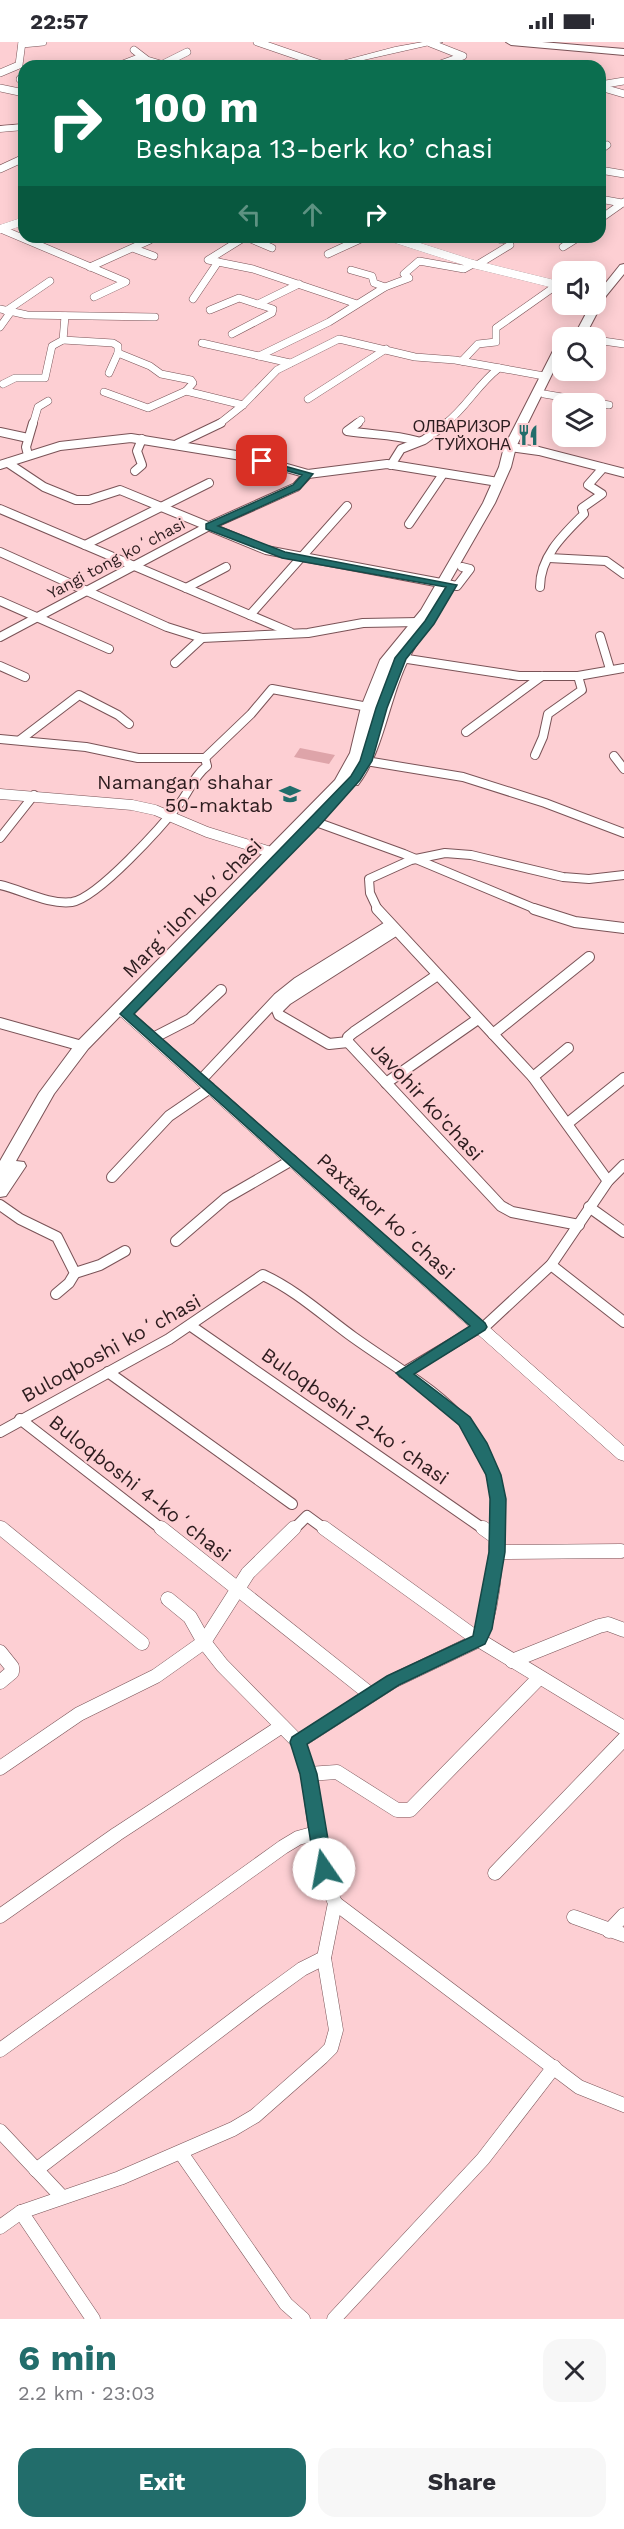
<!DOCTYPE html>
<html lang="en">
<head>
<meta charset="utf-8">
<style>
	:root { --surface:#fff; --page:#f7f7f7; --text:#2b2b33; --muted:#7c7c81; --accent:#226d6b }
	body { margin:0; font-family:"Work Sans",sans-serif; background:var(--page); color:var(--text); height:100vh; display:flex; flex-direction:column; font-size:22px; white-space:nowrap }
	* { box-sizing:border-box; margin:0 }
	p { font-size:20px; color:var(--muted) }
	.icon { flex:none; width:33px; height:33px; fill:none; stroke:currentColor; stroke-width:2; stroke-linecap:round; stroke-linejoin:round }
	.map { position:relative; height:2277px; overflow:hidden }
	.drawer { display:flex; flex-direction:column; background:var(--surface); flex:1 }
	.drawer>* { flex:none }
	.banner { position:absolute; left:18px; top:18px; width:588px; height:183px; border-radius:18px; box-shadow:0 3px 15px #0003; background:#0b6e4f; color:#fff; overflow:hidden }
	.tools { position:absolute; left:552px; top:219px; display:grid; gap:12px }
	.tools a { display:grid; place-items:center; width:54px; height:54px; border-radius:12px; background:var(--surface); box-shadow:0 3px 15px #0003; font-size:30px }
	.pin { position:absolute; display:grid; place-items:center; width:51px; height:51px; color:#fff; margin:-26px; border-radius:12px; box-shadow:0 3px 9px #0006 }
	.me { position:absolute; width:66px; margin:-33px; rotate:348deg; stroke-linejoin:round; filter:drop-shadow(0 0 4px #0008) }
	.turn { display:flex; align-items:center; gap:21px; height:126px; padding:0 18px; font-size:27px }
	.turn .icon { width:78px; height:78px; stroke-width:2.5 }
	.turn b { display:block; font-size:42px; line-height:51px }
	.lanes { display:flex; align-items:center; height:57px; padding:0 18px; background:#0003; justify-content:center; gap:30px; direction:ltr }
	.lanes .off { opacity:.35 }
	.round { display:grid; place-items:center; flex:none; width:63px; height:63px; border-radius:18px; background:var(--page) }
	.summary { display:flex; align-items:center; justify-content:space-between; height:102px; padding:0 18px }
	h1 { font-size:36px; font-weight:700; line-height:45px; color:var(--accent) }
	.cta { display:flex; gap:12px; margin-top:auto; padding:12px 18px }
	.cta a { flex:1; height:69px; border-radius:18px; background:var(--accent); color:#fff; font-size:24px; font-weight:700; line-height:69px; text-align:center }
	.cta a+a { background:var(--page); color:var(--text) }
	.status { display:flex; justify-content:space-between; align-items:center; height:42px; padding:0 30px; background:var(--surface); direction:ltr }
	.status svg { height:16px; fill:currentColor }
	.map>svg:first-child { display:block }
	.green { fill:#dea4a9 }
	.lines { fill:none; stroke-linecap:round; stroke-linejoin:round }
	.minor-far3-casing { stroke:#7a5357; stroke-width:8 }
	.minor-far2-casing { stroke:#7a5357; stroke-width:10 }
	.minor-far1-casing { stroke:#7a5357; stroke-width:12 }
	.minor-casing { stroke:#7a5357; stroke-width:15 }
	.tertiary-far1-casing { stroke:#7a5357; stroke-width:8 }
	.tertiary-casing { stroke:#7a5357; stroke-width:11 }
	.secondary-casing { stroke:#7a5357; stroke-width:1 }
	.primary-casing { stroke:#7a5357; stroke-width:2 }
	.minor-far3 { stroke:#fff; stroke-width:7 }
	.minor-far2 { stroke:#fff; stroke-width:8 }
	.minor-far1 { stroke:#fff; stroke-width:10 }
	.minor { stroke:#fff; stroke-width:14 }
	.tertiary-far1 { stroke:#fff; stroke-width:8 }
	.tertiary { stroke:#fff; stroke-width:10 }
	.secondary { fill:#fff; fill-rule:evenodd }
	.primary { fill:#fff; fill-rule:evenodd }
	.route { fill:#226d6b; stroke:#164746; stroke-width:1.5 }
	.labels { text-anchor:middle; stroke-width:4.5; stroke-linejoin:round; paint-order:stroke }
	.far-poi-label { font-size:16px; fill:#2c1c1e; stroke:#fdcfd3; text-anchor:end }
	.far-street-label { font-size:16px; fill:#2c1c1e; stroke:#fdcfd3 }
	.poi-label { font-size:20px; fill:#2c1c1e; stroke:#fdcfd3; text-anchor:end }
	.street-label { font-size:20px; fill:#2c1c1e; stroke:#fdcfd3 }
</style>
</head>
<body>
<div class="status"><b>22:57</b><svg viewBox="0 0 49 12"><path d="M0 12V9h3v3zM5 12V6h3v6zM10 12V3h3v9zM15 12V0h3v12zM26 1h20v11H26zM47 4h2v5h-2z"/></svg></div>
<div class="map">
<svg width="624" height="2277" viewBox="0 0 624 2277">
	<rect width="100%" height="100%" fill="#fdcfd3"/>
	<path class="green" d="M300,706L335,713L329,722L294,715Z"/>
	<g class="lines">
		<defs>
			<g id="minor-far3">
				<path d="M257,0L327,24"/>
				<path d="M430,1L463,14L435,24"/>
				<path d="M22,2L43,0"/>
				<path d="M134,8L147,18L167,24"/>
				<path d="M163,22L187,10"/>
				<path d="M118,24L141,15"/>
				<path d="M0,31L19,23L22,0"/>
				<path d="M20,37L24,38"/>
				<path d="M600,43L624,39"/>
				<path d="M600,45L624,52"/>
				<path d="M0,46L24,51"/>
				<path d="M600,108L607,103"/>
				<path d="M0,127L24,116"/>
				<path d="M600,128L624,132"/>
				<path d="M600,157L622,161"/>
				<path d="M600,177L624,160"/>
				<path d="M1,187L126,240L94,255"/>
				<path d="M245,195L208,218L253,227L357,262"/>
				<path d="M246,195L272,206"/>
				<path d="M491,195L502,198"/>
				<path d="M563,205L579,195"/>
				<path d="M135,207L154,214"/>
				<path d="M328,212L365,195"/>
				<path d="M477,223L510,203"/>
				<path d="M90,225L150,198"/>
				<path d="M351,228L372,234L374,241L385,245"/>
				<path d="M193,257L218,220"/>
				<path d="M258,262L299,242"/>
				<path d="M0,267L27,273L155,275"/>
				<path d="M210,268L239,256L273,267L272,271L232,292"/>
				<path d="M6,269L50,239"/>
				<path d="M65,274L63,298L113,301L118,304V311L109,331"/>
				<path d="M0,285L10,271"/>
				<path d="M596,298L624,302"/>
				<path d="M202,301L290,321"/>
				<path d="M118,311L150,324L161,332L191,338L193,341L186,349L243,363"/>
				<path d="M259,314L329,280L385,245L409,236L404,232L419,219L464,227L473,222"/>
				<path d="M462,319L478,302L496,300V286L557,243"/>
				<path d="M3,342L15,336H45L52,304L63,298"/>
				<path d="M104,350L148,366L186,349"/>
				<path d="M544,352L609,363"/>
				<path d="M308,357L386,307"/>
				<path d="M33,382L38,365L48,359"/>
				<path d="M219,382L243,363L277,328L339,297L415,315L455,318L544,334"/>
				<path d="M356,382L361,378"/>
				<path d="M445,382C467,365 477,343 499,326"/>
			</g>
			<g id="minor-far2">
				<path d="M358,381L347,389C371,393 394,392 417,399"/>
				<path d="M0,390L28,396"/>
				<path d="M177,402L221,381"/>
				<path d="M510,405L539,409L624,431"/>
				<path d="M28,413L26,405L33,381"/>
				<path d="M8,421L44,445L76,458H89L120,448L266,508L457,544L470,527L462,525"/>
				<path d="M0,423L60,404L131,396L248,415L308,432L387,422L498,440"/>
				<path d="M391,423L401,407L424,398L447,381"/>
				<path d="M135,429L142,423L137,409L142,397"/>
				<path d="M0,467L290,590"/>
				<path d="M409,482L443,432"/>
				<path d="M85,503L209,441"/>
				<path d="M0,510L167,585L202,596L308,591L363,581L419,580"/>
				<path d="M549,516L606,519L624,532"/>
				<path d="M540,545C540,514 564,492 584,472L582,466L602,452L588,443L603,426"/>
				<path d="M186,546L226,525"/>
				<path d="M0,559L109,607"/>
				<path d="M250,573L347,464"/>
				<path d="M600,594L610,627"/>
				<path d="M0,595L209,484L296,445L308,432"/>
				<path d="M401,616L519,634H578L624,626"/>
				<path d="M175,621L202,596"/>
				<path d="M0,624L25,635"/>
				<path d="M466,690L542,634"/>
				<path d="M0,697L86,705L138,716H205"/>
				<path d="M20,698L79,653L118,673L129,682"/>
				<path d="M535,713L543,695L548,672L582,648L578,634"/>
				<path d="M614,714L624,727"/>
				<path d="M205,716L251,672L272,647L368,665"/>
				<path d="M366,719L463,735L545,761L624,791"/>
				<path d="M316,780L404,812L538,868"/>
				<path d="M0,796L34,753"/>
				<path d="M0,843C22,848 49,863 72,860C98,856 163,783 180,761C190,748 194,734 207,724L205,716"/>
				<path d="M378,868L370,851L369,837L411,818L445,811L471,813L563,835L589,837L624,833"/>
			</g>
			<g id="minor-far1">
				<path d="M377,867L533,1035L608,1139"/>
				<path d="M534,867L575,880L624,886"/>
				<path d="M436,934L354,990L348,995V1000L501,1164L512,1170L579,1183"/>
				<path d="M0,981L82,1004"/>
				<path d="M493,992L589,915"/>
				<path d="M153,996L190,977L221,948"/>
				<path d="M348,1000L329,1002L279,973L277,968L287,958L395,889"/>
				<path d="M533,1035L568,1006"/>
				<path d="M201,1038L278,956L298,940L390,883"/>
				<path d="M386,1041L478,977"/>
				<path d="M568,1081L624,1036"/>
				<path d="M112,1135L169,1074L210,1046"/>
				<path d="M0,1163L20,1177L57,1195L75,1231L69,1241L56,1252"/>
				<path d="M589,1165L624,1190"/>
				<path d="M176,1199L226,1156L292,1118"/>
				<path d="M551,1223L624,1280"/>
				<path d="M75,1231L100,1223L125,1209"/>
				<path d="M191,1284L485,1488"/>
				<path d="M482,1287L551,1223L608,1139L624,1123"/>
				<path d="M108,1330L292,1462"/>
				<path d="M403,1331L480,1285"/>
				<path d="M20,1377L163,1488"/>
				<path d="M0,1390L169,1297L263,1233C296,1248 324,1274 353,1295C430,1350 502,1379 497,1488"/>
				<path d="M0,1486L2,1488"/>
				<path d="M293,1488L307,1474L326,1488"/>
			</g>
			<g id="minor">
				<path d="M1,1486L142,1601"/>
				<path d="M161,1486L370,1652"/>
				<path d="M324,1486L479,1598L624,1686"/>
				<path d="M483,1486L497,1496"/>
				<path d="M497,1510L621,1509"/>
				<path d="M0,1610L12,1625V1630L0,1640"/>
				<path d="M512,1619L599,1584L608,1582L624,1588"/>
				<path d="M298,1700L393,1639L479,1598C494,1566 495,1522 497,1486"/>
				<path d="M0,1726L79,1672L156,1634L204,1600L248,1531L294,1486"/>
				<path d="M308,1732L337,1730L397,1768H410L539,1636"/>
				<path d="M495,1831L624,1697"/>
				<path d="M335,1861L579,2045L624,2063"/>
				<path d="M0,1874L117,1792L282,1684"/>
				<path d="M574,1875L624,1893"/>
				<path d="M609,1889L624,1873"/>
				<path d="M0,2008L283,1805L298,1796L316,1791"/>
				<path d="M0,2089L62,2155"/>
				<path d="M181,2111L286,2262L303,2277"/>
				<path d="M36,2128L258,1959L302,1927L324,1916"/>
				<path d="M21,2170L93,2277"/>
				<path d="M0,2185L21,2170L120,2136L233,2087L255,2074L322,2015L331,2006L336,1988L324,1916L335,1861L328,1844L316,1791L308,1732L298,1700L222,1623L204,1600L190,1575L168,1557"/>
				<path d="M334,2277L483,2117L554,2025"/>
			</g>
			<g id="tertiary-far1">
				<path d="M0,187L24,179"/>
				<path d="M389,195L473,222L562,244"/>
			</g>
			<path id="tertiary" d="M0,752L132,763L155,768L207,790L274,811"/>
			<g id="secondary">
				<path d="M423,0H443L337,24H323L395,5Z"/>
				<path d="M24,82V88L0,90V84Z"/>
				<path d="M118,965L131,969L624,1404V1419L618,1417L121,975L111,969L113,966Z"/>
			</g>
			<g id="primary">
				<path d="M440,0L435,4L430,1V0Z"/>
				<path d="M506,0H542L624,7V13L511,3Z"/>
				<path d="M624,222V232L606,254L584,296H573L591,262H596V253L620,223Z"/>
				<path d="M562,300V312L516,405L511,425L495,461L433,569L410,598L417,602C389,646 387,705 358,743L347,741L88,1007L54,1052L16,1119L24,1120L26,1124L6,1154L0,1155V1119L39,1051L76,1001L335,738L350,711L361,665L380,618L421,568L483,461L499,425L504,405L556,303Z"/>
			</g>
		</defs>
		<use href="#minor-far3" class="minor-far3-casing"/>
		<use href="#minor-far2" class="minor-far2-casing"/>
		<use href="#minor-far1" class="minor-far1-casing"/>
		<use href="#minor" class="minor-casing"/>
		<use href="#tertiary-far1" class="tertiary-far1-casing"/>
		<use href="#tertiary" class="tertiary-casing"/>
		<use href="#secondary" class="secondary-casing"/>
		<use href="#primary" class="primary-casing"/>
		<use href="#minor-far3" class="minor-far3"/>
		<use href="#minor-far2" class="minor-far2"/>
		<use href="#minor-far1" class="minor-far1"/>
		<use href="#minor" class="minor"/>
		<use href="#tertiary-far1" class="tertiary-far1"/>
		<use href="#tertiary" class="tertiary"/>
		<use href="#secondary" class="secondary"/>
		<use href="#primary" class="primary"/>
	</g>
	<path class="route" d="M259,417L313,432L300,447L218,484L285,510L457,543L434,582L406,617L387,666L372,719L360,738L320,783L134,972L485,1281L487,1285L485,1288L414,1332L470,1375L487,1401L501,1433L506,1457L505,1510L492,1587L485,1602L399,1643L307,1702L317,1732L333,1827L330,1831H318L315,1827L300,1732L290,1700L292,1695L387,1634L473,1594L489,1510L490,1457L486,1433L459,1383L396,1331L470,1284L120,972L351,734L360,719L376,666L395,616L425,579L446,545L282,516L206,487V482L293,443L302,433L259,421Z"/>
	<defs>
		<symbol id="restaurant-bare" viewBox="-9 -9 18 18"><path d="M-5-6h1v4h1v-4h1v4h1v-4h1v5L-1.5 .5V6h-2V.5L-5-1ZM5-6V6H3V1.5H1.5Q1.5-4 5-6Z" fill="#226d6b" stroke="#fdcfd3" stroke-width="2.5" paint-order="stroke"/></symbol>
		<symbol id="school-bare" viewBox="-9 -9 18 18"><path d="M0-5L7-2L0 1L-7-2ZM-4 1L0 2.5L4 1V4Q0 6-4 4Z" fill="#226d6b" stroke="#fdcfd3" stroke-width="2.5" paint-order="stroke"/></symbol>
	</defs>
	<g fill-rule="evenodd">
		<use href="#restaurant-bare" x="513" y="378" width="30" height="30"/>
		<use href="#school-bare" x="275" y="737" width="30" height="30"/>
	</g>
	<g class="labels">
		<g class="far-poi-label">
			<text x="511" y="390">ОЛВАРИЗОР<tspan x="511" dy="18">ТУЙХОНА</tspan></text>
		</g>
		<g class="far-street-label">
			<text transform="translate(116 516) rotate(-28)" y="6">Yangi tong koʻchasi</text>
		</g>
		<g class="poi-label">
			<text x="273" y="747">Namangan shahar<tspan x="273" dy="23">50-maktab</tspan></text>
		</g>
		<g class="street-label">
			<text transform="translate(192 866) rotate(-45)" y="7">Margʻilon koʻchasi</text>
			<text transform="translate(427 1059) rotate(47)" y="7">Javohir ko'chasi</text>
			<text transform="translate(386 1174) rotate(42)" y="7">Paxtakor koʻchasi</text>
			<text transform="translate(111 1306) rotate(-29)" y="7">Buloqboshi koʻchasi</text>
			<text transform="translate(355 1374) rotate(35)" y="7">Buloqboshi 2-koʻchasi</text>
			<text transform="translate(140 1446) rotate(38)" y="7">Buloqboshi 4-koʻchasi</text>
		</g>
	</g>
</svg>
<div class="tools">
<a><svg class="icon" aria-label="sound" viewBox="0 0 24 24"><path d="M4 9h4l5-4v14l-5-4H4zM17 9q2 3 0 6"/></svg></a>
<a><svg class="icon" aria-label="search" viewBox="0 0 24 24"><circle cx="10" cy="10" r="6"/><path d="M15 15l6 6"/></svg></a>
<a><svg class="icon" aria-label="layers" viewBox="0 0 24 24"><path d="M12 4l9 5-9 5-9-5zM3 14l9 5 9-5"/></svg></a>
</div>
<div class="pin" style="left:262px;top:419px;background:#d93025"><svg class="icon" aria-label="arrive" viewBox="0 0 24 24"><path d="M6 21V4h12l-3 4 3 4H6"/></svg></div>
<svg class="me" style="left:324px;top:1827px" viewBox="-20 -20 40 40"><circle r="19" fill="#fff"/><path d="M0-13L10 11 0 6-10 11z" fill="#226d6b"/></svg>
<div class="banner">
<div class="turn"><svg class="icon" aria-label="right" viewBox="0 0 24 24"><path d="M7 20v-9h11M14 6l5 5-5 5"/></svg><div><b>100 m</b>Beshkapa 13-berk koʼchasi</div></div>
<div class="lanes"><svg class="icon off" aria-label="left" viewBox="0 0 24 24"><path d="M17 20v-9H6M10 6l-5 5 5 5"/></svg><svg class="icon off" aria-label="ahead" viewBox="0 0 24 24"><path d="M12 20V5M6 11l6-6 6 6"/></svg><svg class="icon" aria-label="right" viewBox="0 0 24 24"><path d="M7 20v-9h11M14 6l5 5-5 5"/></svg></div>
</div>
</div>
<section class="drawer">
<div class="summary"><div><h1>6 min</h1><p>2.2 km · 23:03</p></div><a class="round"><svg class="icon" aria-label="close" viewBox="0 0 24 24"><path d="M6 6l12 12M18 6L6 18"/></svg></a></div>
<div class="cta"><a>Exit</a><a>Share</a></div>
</section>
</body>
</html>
